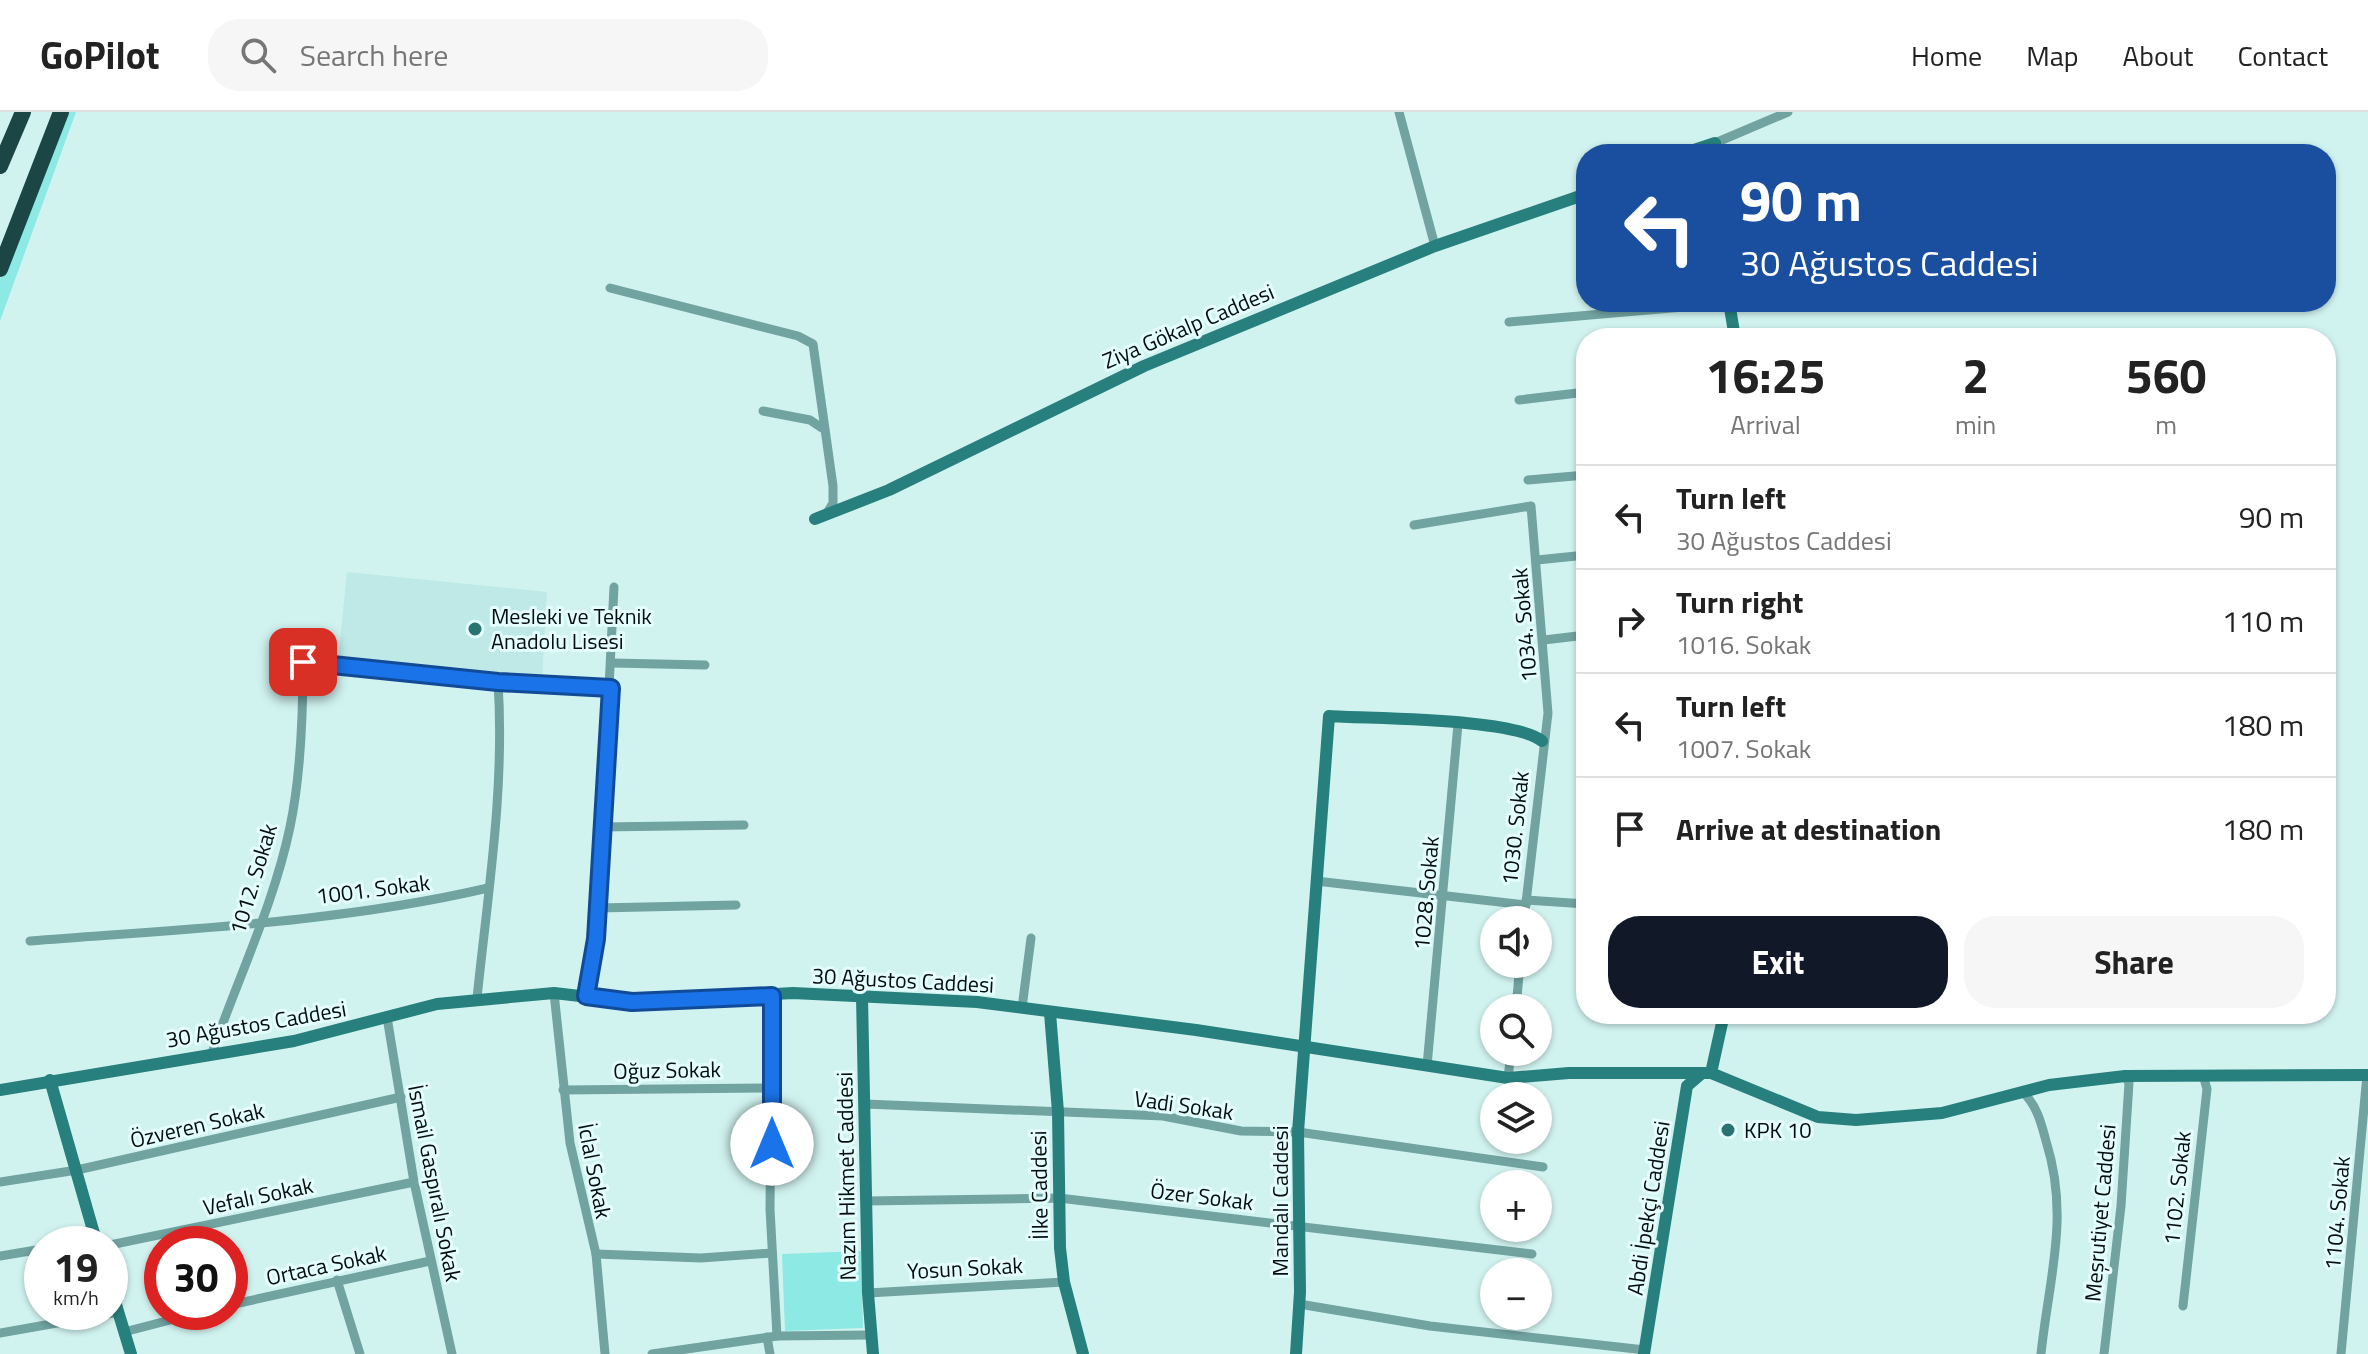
<!DOCTYPE html>
<html lang="en">
<head>
<meta charset="utf-8">
<style>
	:root { --surface:#fff; --page:#f6f6f6; --text:#222; --muted:#767676; --line:#e0e0e0; --accent:#111827 }
	body { margin:0; font-family:"Titillium Web",sans-serif; background:var(--page); color:var(--text); height:100vh; display:flex; flex-direction:column; font-size:30px; white-space:nowrap }
	* { box-sizing:border-box; margin:0 }
	p { font-size:26px; color:var(--muted) }
	.icon { flex:none; width:44px; height:44px; fill:none; stroke:currentColor; stroke-width:2; stroke-linecap:round; stroke-linejoin:round }
	.map { position:relative; flex:1; overflow:hidden }
	.panel { position:absolute; left:1576px; top:216px; width:760px; height:696px; display:flex; flex-direction:column; background:var(--surface); border-radius:32px; box-shadow:0 2px 6px #0004 }
	.panel>* { flex:none }
	.guide { position:absolute; left:1576px; top:32px; width:760px; height:168px; border-radius:32px; box-shadow:0 2px 6px #0004; background:#1a4fa0; color:#fff; overflow:hidden }
	.buttons { position:absolute; left:1480px; top:794px; display:grid; gap:16px }
	.buttons a { display:grid; place-items:center; width:72px; height:72px; border-radius:50%; background:var(--surface); box-shadow:0 2px 6px #0004; font-size:40px }
	.speed { position:absolute; left:24px; top:1114px; display:flex; gap:16px; font-size:40px; font-weight:700; text-align:center }
	.speed>* { display:grid; place-content:center; width:104px; height:104px; border-radius:50%; background:var(--surface); box-shadow:0 2px 6px #0004; line-height:1 }
	.speed small { font-size:20px; font-weight:400 }
	.speed .limit { border:12px solid #d22; background:#fff; color:#111 }
	.pin { position:absolute; display:grid; place-items:center; width:68px; height:68px; color:#fff; margin:-34px; border-radius:16px; box-shadow:0 4px 12px #0006 }
	.me { position:absolute; width:88px; margin:-44px; rotate:0deg; stroke-linejoin:round; filter:drop-shadow(0 0 6px #0008) }
	.turn { display:flex; align-items:center; gap:28px; height:168px; padding:0 32px; font-size:36px }
	.turn .icon { width:104px; height:104px; stroke-width:2.5 }
	.turn b { display:block; font-size:56px; line-height:68px }
	.eta { display:flex; justify-content:space-evenly; align-items:center; height:136px; text-align:center }
	.eta b { font-size:48px; font-weight:700; line-height:56px }
	.action { display:flex; gap:16px; margin-top:auto; padding:16px 32px }
	.action a { flex:1; height:92px; border-radius:32px; background:var(--accent); color:#fff; font-size:32px; font-weight:700; line-height:92px; text-align:center }
	.action a+a { background:var(--page); color:var(--text) }
	ul { padding:0; list-style:none }
	li { display:flex; align-items:center; gap:24px; height:104px; padding:0 32px; border-top:2px solid var(--line) }
	li div { flex:1 }
	li b { display:block; font-size:30px }
	li em { font-style:normal }
	header { display:flex; align-items:center; gap:48px; box-sizing:border-box; height:112px; padding:0 40px; background:var(--surface); border-bottom:2px solid var(--line) }
	header strong { font-size:38px }
	nav { display:flex; gap:44px; margin-inline-start:auto; font-size:28px }
	.search { width:560px; height:72px; background:var(--page); display:flex; align-items:center; gap:20px; box-sizing:border-box; padding:0 28px; border-radius:32px; color:var(--muted); font-size:30px }
	.map>svg:first-child { display:block }
	.built { fill:#bee9e7 }
	.green { fill:#8de9e4 }
	.lines { fill:none; stroke-linecap:round; stroke-linejoin:round }
	.street { stroke:#71a3a1; stroke-width:9 }
	.secondary { stroke:#27807d; stroke-width:12 }
	.highway { stroke:#1b4645; stroke-width:16 }
	.route-casing { stroke:#114b97; stroke-width:20 }
	.route { stroke:#1a73e8; stroke-width:14 }
	.poi-dot { fill:#297370; stroke:#e4fefd; stroke-width:3 }
	.labels { text-anchor:middle; stroke-width:6; stroke-linejoin:round; paint-order:stroke }
	.street-label { font-size:22px; fill:#040e0e; stroke:#e4fefd }
	.poi-label { font-size:22px; fill:#040e0e; stroke:#e4fefd; text-anchor:start }
</style>
</head>
<body>
<header>
<strong>GoPilot</strong>
<div class="search"><svg class="icon" aria-label="search" viewBox="0 0 24 24"><circle cx="10" cy="10" r="6"/><path d="M15 15l6 6"/></svg>Search here</div>
<nav><a>Home</a><a>Map</a><a>About</a><a>Contact</a></nav>
</header>
<div class="map">
<svg width="2368" height="1242" viewBox="0 0 2368 1242">
	<rect width="100%" height="100%" fill="#d1f3f0"/>
	<path class="built" d="M347,460L547,480L542,568L338,548Z"/>
	<g class="green">
		<path d="M66,0H76L0,209V167Z"/>
		<path d="M861,1139L863,1216L785,1219L782,1142Z"/>
	</g>
	<g class="lines">
		<g class="street">
			<path d="M1399,0L1435,134"/>
			<path d="M1715,31L1788,0"/>
			<path d="M610,176L798,224L813,232L833,374V391L827,401"/>
			<path d="M1509,210L1730,191"/>
			<path d="M1519,288L1586,280"/>
			<path d="M763,299L810,308L822,316"/>
			<path d="M1528,368L1586,363"/>
			<path d="M1414,413L1531,394L1548,601L1524,808"/>
			<path d="M1537,448L1586,443"/>
			<path d="M1544,528L1586,523"/>
			<path d="M612,551L705,553"/>
			<path d="M602,715L744,713"/>
			<path d="M1316,769L1526,793"/>
			<path d="M1526,788L1586,792"/>
			<path d="M598,796L736,793"/>
			<path d="M30,829C182,817 338,811 488,776"/>
			<path d="M554,881L570,1031L596,1142L605,1242"/>
			<path d="M586,884L593,858L598,796L614,475"/>
			<path d="M772,884L770,1097L777,1224"/>
			<path d="M477,886C488,780 505,676 498,570"/>
			<path d="M1022,896L1031,826"/>
			<path d="M1516,896L1520,852"/>
			<path d="M387,905L414,1070L452,1242"/>
			<path d="M212,941C238,866 274,792 290,715C301,663 303,602 303,550L498,570L611,576"/>
			<path d="M1427,954L1458,612"/>
			<path d="M1508,966L1511,940"/>
			<path d="M563,978L772,976"/>
			<path d="M2023,980C2037,994 2041,1010 2046,1029C2070,1105 2049,1165 2041,1242"/>
			<path d="M865,992L1163,1004L1241,1019L1298,1020L1543,1055"/>
			<path d="M0,1070L77,1058L401,985"/>
			<path d="M866,1089L1059,1086L1532,1142"/>
			<path d="M74,1132L96,1128"/>
			<path d="M110,1133L414,1070"/>
			<path d="M596,1142L701,1146L772,1141"/>
			<path d="M0,1144L42,1137"/>
			<path d="M337,1168L360,1242"/>
			<path d="M868,1181L1064,1170"/>
			<path d="M1299,1192L1430,1214L1645,1238"/>
			<path d="M230,1193L430,1149"/>
			<path d="M2183,1194L2207,977L2203,963"/>
			<path d="M124,1220L201,1200"/>
			<path d="M0,1221L119,1200"/>
			<path d="M767,1225L770,1242"/>
			<path d="M652,1242L777,1224L870,1223"/>
			<path d="M2104,1242L2121,1094L2129,971L2125,964"/>
			<path d="M2341,1242L2367,963"/>
		</g>
		<g class="secondary">
			<path d="M1682,42L1715,31L1714,42"/>
			<path d="M1729,190L1735,226"/>
			<path d="M815,407L889,378L1144,254L1435,134L1586,82"/>
			<path d="M862,885L868,1181L873,1242"/>
			<path d="M1050,901L1058,1000L1060,1136L1064,1170L1083,1242"/>
			<path d="M1711,961L1724,902"/>
			<path d="M50,968L97,1132"/>
			<path d="M0,978L294,929L437,892L554,881L632,890L793,881L977,890L1196,918L1508,966L1569,961H1711L1818,1005L1856,1008L1942,1001L2049,973L2125,964L2368,963"/>
			<path d="M110,1173L131,1242"/>
			<path d="M1296,1242L1300,1180L1298,1020L1329,604C1374,607 1513,606 1542,629"/>
			<path d="M1644,1242L1687,974L1701,962"/>
		</g>
		<g class="highway">
			<path d="M0,54L23,0"/>
			<path d="M0,157L61,0"/>
		</g>
	</g>
	<g class="lines">
		<defs>
			<path id="route" d="M303,550L498,570L611,576L596,827L586,884L632,890L772,884V1032"/>
		</defs>
		<use href="#route" class="route-casing"/>
		<use href="#route" class="route"/>
	</g>
	<g class="poi-dot">
		<circle cx="475" cy="517" r="8"/>
		<circle cx="1728" cy="1018" r="8"/>
	</g>
	<g class="labels">
		<g class="street-label">
			<text transform="translate(1188 214) rotate(-23)" y="8">Ziya Gökalp Caddesi</text>
			<text transform="translate(1524 513) rotate(-95)" y="8">1034. Sokak</text>
			<text transform="translate(1515 716) rotate(-84)" y="8">1030. Sokak</text>
			<text transform="translate(253 767) rotate(-73)" y="8">1012. Sokak</text>
			<text transform="translate(373 777) rotate(-7)" y="8">1001. Sokak</text>
			<text transform="translate(1426 781) rotate(-85)" y="8">1028. Sokak</text>
			<text transform="translate(903 868) rotate(3)" y="8">30 Ağustos Caddesi</text>
			<text transform="translate(256 912) rotate(-10)" y="8">30 Ağustos Caddesi</text>
			<text transform="translate(667 958) rotate(-1)" y="8">Oğuz Sokak</text>
			<text transform="translate(1184 993) rotate(8)" y="8">Vadi Sokak</text>
			<text transform="translate(197 1013) rotate(-13)" y="8">Özveren Sokak</text>
			<text transform="translate(595 1059) rotate(79)" y="8">İclal Sokak</text>
			<text transform="translate(846 1064) rotate(-91)" y="8">Nazım Hikmet Caddesi</text>
			<text transform="translate(435 1071) rotate(79)" y="8">İsmail Gaspıralı Sokak</text>
			<text transform="translate(1039 1073) rotate(-91)" y="8">İlke Caddesi</text>
			<text transform="translate(2177 1076) rotate(-84)" y="8">1102. Sokak</text>
			<text transform="translate(258 1084) rotate(-12)" y="8">Vefalı Sokak</text>
			<text transform="translate(1202 1084) rotate(7)" y="8">Özer Sokak</text>
			<text transform="translate(1280 1089) rotate(-90)" y="8">Mandalı Caddesi</text>
			<text transform="translate(1648 1096) rotate(-81)" y="8">Abdi İpekçi Caddesi</text>
			<text transform="translate(2100 1101) rotate(-85)" y="8">Meşrutiyet Caddesi</text>
			<text transform="translate(2337 1101) rotate(-85)" y="8">1104. Sokak</text>
			<text transform="translate(326 1153) rotate(-12)" y="8">Ortaca Sokak</text>
			<text transform="translate(965 1156) rotate(-3)" y="8">Yosun Sokak</text>
		</g>
		<g class="poi-label">
			<text x="491" y="512">Mesleki ve Teknik<tspan x="491" dy="25">Anadolu Lisesi</tspan></text>
			<text x="1744" y="1026">KPK 10</text>
		</g>
	</g>
</svg>
<div class="buttons">
<a><svg class="icon" aria-label="sound" viewBox="0 0 24 24"><path d="M4 9h4l5-4v14l-5-4H4zM17 9q2 3 0 6"/></svg></a>
<a><svg class="icon" aria-label="search" viewBox="0 0 24 24"><circle cx="10" cy="10" r="6"/><path d="M15 15l6 6"/></svg></a>
<a><svg class="icon" aria-label="layers" viewBox="0 0 24 24"><path d="M12 4l9 5-9 5-9-5zM3 14l9 5 9-5"/></svg></a>
<a>+</a>
<a>−</a>
</div>
<div class="speed"><div>19<small>km/h</small></div><div class="limit">30</div></div>
<div class="pin" style="left:303px;top:550px;background:#d93025"><svg class="icon" aria-label="arrive" viewBox="0 0 24 24"><path d="M6 21V4h12l-3 4 3 4H6"/></svg></div>
<svg class="me" style="left:772px;top:1032px" viewBox="-20 -20 40 40"><circle r="19" fill="#fff"/><path d="M0-13L10 11 0 6-10 11z" fill="#1a73e8"/></svg>
<div class="guide">
<div class="turn"><svg class="icon" aria-label="left" viewBox="0 0 24 24"><path d="M17 20v-9H6M10 6l-5 5 5 5"/></svg><div><b>90 m</b>30 Ağustos Caddesi</div></div>
</div>
<section class="panel">
<div class="eta">
<div><b>16:25</b><p>Arrival</p></div>
<div><b>2</b><p>min</p></div>
<div><b>560</b><p>m</p></div>
</div>
<ul>
<li><svg class="icon" aria-label="left" viewBox="0 0 24 24"><path d="M17 20v-9H6M10 6l-5 5 5 5"/></svg><div><b>Turn left</b><p>30 Ağustos Caddesi</p></div><em>90 m</em></li>
<li><svg class="icon" aria-label="right" viewBox="0 0 24 24"><path d="M7 20v-9h11M14 6l5 5-5 5"/></svg><div><b>Turn right</b><p>1016. Sokak</p></div><em>110 m</em></li>
<li><svg class="icon" aria-label="left" viewBox="0 0 24 24"><path d="M17 20v-9H6M10 6l-5 5 5 5"/></svg><div><b>Turn left</b><p>1007. Sokak</p></div><em>180 m</em></li>
<li><svg class="icon" aria-label="arrive" viewBox="0 0 24 24"><path d="M6 21V4h12l-3 4 3 4H6"/></svg><div><b>Arrive at destination</b></div><em>180 m</em></li>
</ul>
<div class="action"><a>Exit</a><a>Share</a></div>
</section>
</div>
</body>
</html>
